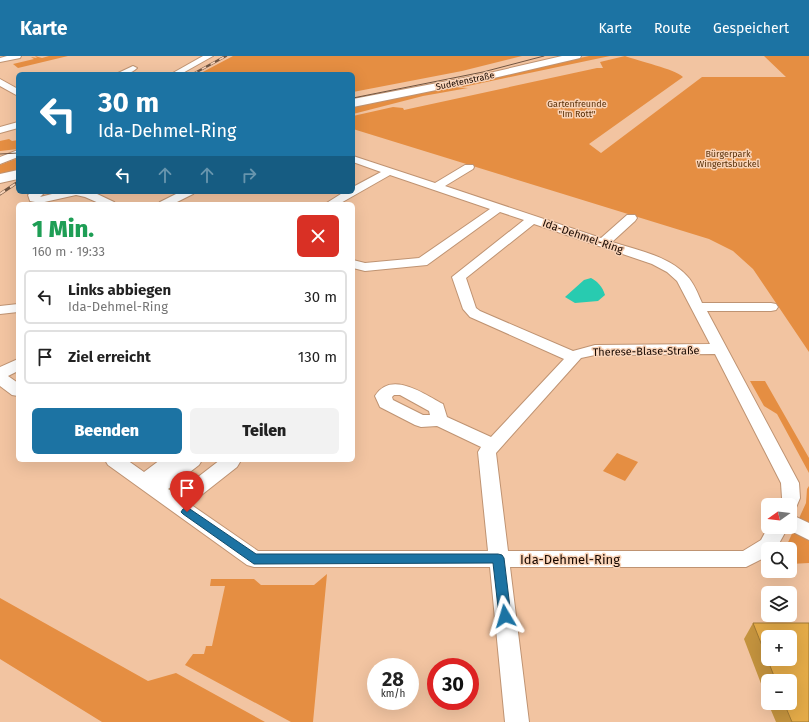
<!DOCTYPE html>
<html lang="de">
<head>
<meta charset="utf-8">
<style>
	:root { --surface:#fff; --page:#f2f2f2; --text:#222; --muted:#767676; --line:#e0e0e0; --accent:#1c73a3 }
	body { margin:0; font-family:"Fira Sans",sans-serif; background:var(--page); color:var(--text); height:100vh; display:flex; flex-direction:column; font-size:15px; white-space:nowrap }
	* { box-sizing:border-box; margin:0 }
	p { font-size:13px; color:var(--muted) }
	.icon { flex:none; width:22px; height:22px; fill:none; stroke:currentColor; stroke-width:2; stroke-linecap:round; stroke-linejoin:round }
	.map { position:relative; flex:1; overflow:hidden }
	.drawer { position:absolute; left:16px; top:146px; width:339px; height:260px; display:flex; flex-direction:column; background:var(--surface); border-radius:6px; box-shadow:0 4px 16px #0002 }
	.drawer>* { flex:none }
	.top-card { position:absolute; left:16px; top:16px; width:339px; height:122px; border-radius:6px; box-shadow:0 4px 16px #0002; background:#1c73a3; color:#fff; overflow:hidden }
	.needle { width:26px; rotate:256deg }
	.fabs { position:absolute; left:761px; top:442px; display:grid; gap:8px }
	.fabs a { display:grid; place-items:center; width:36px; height:36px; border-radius:6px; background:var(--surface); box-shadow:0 4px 16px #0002; font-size:20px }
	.speed { position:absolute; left:367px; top:602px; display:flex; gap:8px; font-size:20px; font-weight:700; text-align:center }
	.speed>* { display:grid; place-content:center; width:52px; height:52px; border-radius:50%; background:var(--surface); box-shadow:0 4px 16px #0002; line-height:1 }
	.speed small { font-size:10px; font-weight:400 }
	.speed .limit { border:6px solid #d22; background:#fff; color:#111 }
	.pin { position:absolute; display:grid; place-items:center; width:34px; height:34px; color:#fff; margin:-41px -17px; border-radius:50% 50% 50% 0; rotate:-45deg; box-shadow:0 0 4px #0007 }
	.pin .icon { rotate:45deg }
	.me { position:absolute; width:44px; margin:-22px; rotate:353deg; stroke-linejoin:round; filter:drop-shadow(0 0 3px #0008) }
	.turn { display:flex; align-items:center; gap:14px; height:84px; padding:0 16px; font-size:18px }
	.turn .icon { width:52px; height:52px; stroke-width:2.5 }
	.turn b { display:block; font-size:28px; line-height:34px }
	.lanes { display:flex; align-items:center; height:38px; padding:0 16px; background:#0003; justify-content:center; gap:20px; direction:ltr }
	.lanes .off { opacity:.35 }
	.round { display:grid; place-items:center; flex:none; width:42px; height:42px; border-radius:6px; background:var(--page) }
	.head { display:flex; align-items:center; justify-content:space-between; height:68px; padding:0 16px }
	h1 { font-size:24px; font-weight:800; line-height:30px; color:#1e9e55 }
	.action { display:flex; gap:8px; margin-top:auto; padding:8px 16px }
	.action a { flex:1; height:46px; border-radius:6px; background:var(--accent); color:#fff; font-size:16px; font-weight:800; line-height:46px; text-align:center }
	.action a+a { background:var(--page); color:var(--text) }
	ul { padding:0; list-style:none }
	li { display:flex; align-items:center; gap:12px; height:54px; margin:0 8px 6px; padding:0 8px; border:2px solid var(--line); border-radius:6px }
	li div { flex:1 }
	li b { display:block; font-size:15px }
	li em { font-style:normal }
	header { display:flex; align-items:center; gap:24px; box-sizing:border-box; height:56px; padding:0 20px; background:var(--accent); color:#fff }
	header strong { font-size:19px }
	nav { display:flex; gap:22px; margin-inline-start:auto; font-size:14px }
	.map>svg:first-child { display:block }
	.green { fill:#e58e42 }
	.water { fill:#28cbb0 }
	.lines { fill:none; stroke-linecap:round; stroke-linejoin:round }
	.street-casing { stroke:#bf9372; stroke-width:2 }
	.secondary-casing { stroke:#bf9372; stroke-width:2 }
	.street { fill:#fff; fill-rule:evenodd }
	.secondary { fill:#fff; fill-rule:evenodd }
	.tram { stroke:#705542; stroke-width:1 }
	.rail-far1-casing { stroke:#705542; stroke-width:2.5 }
	.rail-casing { stroke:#705542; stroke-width:3 }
	.rail-far1 { stroke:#f9d3b7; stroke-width:1.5; stroke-dasharray:5; stroke-linecap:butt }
	.rail { stroke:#f9d3b7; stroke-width:2; stroke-dasharray:6; stroke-linecap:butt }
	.wall { fill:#c4933e; fill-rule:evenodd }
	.building { fill:#e4ab48; stroke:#a07832; fill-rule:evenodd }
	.route { fill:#1c73a3; stroke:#124b6a }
	.labels { text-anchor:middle; stroke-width:3; stroke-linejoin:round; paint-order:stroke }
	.far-street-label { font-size:9px; fill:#170800; stroke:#f9d3b7 }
	.far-park-label { font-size:9px; fill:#5a3109; stroke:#f9d3b7 }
	.street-label { font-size:11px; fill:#170800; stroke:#f9d3b7 }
	.near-street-label { font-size:13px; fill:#170800; stroke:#f9d3b7 }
</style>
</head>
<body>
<header>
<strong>Karte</strong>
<nav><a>Karte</a><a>Route</a><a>Gespeichert</a></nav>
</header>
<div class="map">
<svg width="809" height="666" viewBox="0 0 809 666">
	<rect width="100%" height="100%" fill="#f2c4a1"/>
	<g class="green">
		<path d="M35,0L42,2L49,0H68L18,12L13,8L34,3L31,1L37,2Z"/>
		<path d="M233,0H522L462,15L353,36V18H199Z"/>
		<path d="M589,0H610L463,31L458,29Z"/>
		<path d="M625,0C638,5 675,13 683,21L589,88L601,97L702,21H786L764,0H809V296L753,213L733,195L709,183L353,73V60L393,51L403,52L404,54L597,12H603L600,6Z"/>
		<path d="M451,31L468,32L423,40L353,58V50Z"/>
		<path d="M9,83L12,85L18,84V93L0,95V85Z"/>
		<path d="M18,102V114L0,118V109Z"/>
		<path d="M750,325H765L809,402V417L777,358L764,350Z"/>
		<path d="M617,397L638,406L625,425L603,415Z"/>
		<path d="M809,430V507L790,508V493H785L806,447L807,433Z"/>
		<path d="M327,518L313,666H291L185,609L193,598H204L206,590H212L225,530H210L211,523H254L261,529H314Z"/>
		<path d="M0,542L148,625L176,617L265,666H102L0,603Z"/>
	</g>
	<path class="water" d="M591,222C598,226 602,230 605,239L598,245L575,247L565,241L584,224Z"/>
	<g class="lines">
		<defs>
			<g id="street">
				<path d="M7,0H21L20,2L0,6V2Z"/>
				<path d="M203,0H213L181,18H171Z"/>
				<path d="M133,10L137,12C131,18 124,18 116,18Z"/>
				<path d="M0,23L18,33V40L0,30Z"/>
				<path d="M18,66V72L0,77V71Z"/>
				<path d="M18,94V101L0,108V101Z"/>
				<path d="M353,100L435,127L465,109H473L474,111L473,113L445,130L601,182L627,159H635L637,162L635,165L612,186C637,194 669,200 687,220C694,227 698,238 702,247H771L776,248L778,251L776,254L771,255H707L799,427L800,442L795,454L790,456V449H779L782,442L781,427L715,298L595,299L581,302L496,397L508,495H743L761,484L768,471H790V458L809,467V484L787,473L776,493H768V500L746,511H510L529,666H505L490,511H254L247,509L108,409L105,404H127L144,416L160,404H202L199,409L168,433L176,438L220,404H239L240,406L237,411L190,448L258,495H488L478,396L481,391L437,370L421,371L415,369L380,351L375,340C391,314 424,338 443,348L447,361L491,381L564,303L470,261L463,253L452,221L524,164L500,156L427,209L365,215L353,212V204L365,207L419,202L490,153L390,119L339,148H325L344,136H353V131L381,116L353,106ZM534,168L652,208L667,216L677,225L710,288L595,289L573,295L480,255L476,252L466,222ZM394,339H400L429,355L430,359H423L393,344L392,341Z"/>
				<path d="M45,136L40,141L60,136H93L114,146L116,148H101L85,141L76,139L40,147L30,145L28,139L31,136Z"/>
				<path d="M180,136H195L193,138L173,148H158L160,146Z"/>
				<path d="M18,248V256L0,258V250Z"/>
				<path d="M18,303V315L8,320L18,327V340L12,339L0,330V311Z"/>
			</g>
			<g id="secondary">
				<path d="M562,0H581L580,2L485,24L353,51V43L485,18Z"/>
				<path d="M18,114V123L0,127V118Z"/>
			</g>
		</defs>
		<use href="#street" class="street-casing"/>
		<use href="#secondary" class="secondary-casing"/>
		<use href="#street" class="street"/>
		<use href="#secondary" class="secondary"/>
		<g class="tram">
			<path d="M353,42L483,16L544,0"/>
			<path d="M0,98L18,97"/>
		</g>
		<defs>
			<path id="rail-far1" d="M193,18L226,0"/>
			<path id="rail" d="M0,138L18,126"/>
		</defs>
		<use href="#rail-far1" class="rail-far1-casing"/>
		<use href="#rail" class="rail-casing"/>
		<use href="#rail-far1" class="rail-far1"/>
		<use href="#rail" class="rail"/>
	</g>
	<path class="wall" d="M753,567H809V666H776L768,647H790V625H768V646L744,583ZM768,581H790V603H768Z"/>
	<path class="building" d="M753,567H809V666H792L784,647H790V625H776ZM768,581H790V603H768Z"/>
	<path class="route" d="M187,451L256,498H498L502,499L504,502L511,560L509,564L505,566L500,564L499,560L493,507L254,508L183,458L181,456L183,453Z"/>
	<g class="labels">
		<g class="far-street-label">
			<text transform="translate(465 25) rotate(-12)" y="3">Sudetenstraße</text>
		</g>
		<g class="far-park-label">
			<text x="577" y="51">Gartenfreunde<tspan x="577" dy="10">"Im Rott"</tspan></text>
			<text x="728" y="101">Bürgerpark<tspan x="728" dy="10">Wingertsbuckel</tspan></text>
		</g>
		<g class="street-label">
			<text transform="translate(583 180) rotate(19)" y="4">Ida-Dehmel-Ring</text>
			<text transform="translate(646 295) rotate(-1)" y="4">Therese-Blase-Straße</text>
		</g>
		<g class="near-street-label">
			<text x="570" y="508">Ida-Dehmel-Ring</text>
		</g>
	</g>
</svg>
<div class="fabs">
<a><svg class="needle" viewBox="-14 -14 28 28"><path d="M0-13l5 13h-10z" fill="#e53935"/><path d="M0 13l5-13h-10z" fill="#767676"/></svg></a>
<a><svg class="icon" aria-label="search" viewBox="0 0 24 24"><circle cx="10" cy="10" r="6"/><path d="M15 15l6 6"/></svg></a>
<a><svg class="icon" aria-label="layers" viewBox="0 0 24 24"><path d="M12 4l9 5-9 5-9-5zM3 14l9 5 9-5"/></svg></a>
<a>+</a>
<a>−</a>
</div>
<div class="speed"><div>28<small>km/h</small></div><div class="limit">30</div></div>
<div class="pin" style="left:187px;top:456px;background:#d93025"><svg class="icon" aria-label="arrive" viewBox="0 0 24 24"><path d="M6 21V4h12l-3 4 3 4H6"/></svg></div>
<svg class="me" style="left:505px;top:560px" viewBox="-20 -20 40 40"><path d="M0-17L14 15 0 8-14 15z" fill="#1c73a3" stroke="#fff" stroke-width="4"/></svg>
<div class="top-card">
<div class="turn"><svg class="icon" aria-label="left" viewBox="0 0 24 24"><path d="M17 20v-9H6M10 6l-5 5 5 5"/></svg><div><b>30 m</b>Ida-Dehmel-Ring</div></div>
<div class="lanes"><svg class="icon" aria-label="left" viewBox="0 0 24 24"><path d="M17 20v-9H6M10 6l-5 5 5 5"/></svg><svg class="icon off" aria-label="ahead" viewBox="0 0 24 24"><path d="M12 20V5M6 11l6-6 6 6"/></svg><svg class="icon off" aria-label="ahead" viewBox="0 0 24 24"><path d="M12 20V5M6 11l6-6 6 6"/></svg><svg class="icon off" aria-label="right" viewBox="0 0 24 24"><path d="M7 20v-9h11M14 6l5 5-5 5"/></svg></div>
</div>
<section class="drawer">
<div class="head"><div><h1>1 Min.</h1><p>160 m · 19:33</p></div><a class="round" style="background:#d93025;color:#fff"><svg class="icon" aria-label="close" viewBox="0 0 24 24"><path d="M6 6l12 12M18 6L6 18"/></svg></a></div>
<ul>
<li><svg class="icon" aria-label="left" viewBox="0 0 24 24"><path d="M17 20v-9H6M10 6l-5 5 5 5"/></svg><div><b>Links abbiegen</b><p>Ida-Dehmel-Ring</p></div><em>30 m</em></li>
<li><svg class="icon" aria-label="arrive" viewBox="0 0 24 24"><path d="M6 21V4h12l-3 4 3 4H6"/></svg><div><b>Ziel erreicht</b></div><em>130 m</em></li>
</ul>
<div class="action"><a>Beenden</a><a>Teilen</a></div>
</section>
</div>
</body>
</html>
